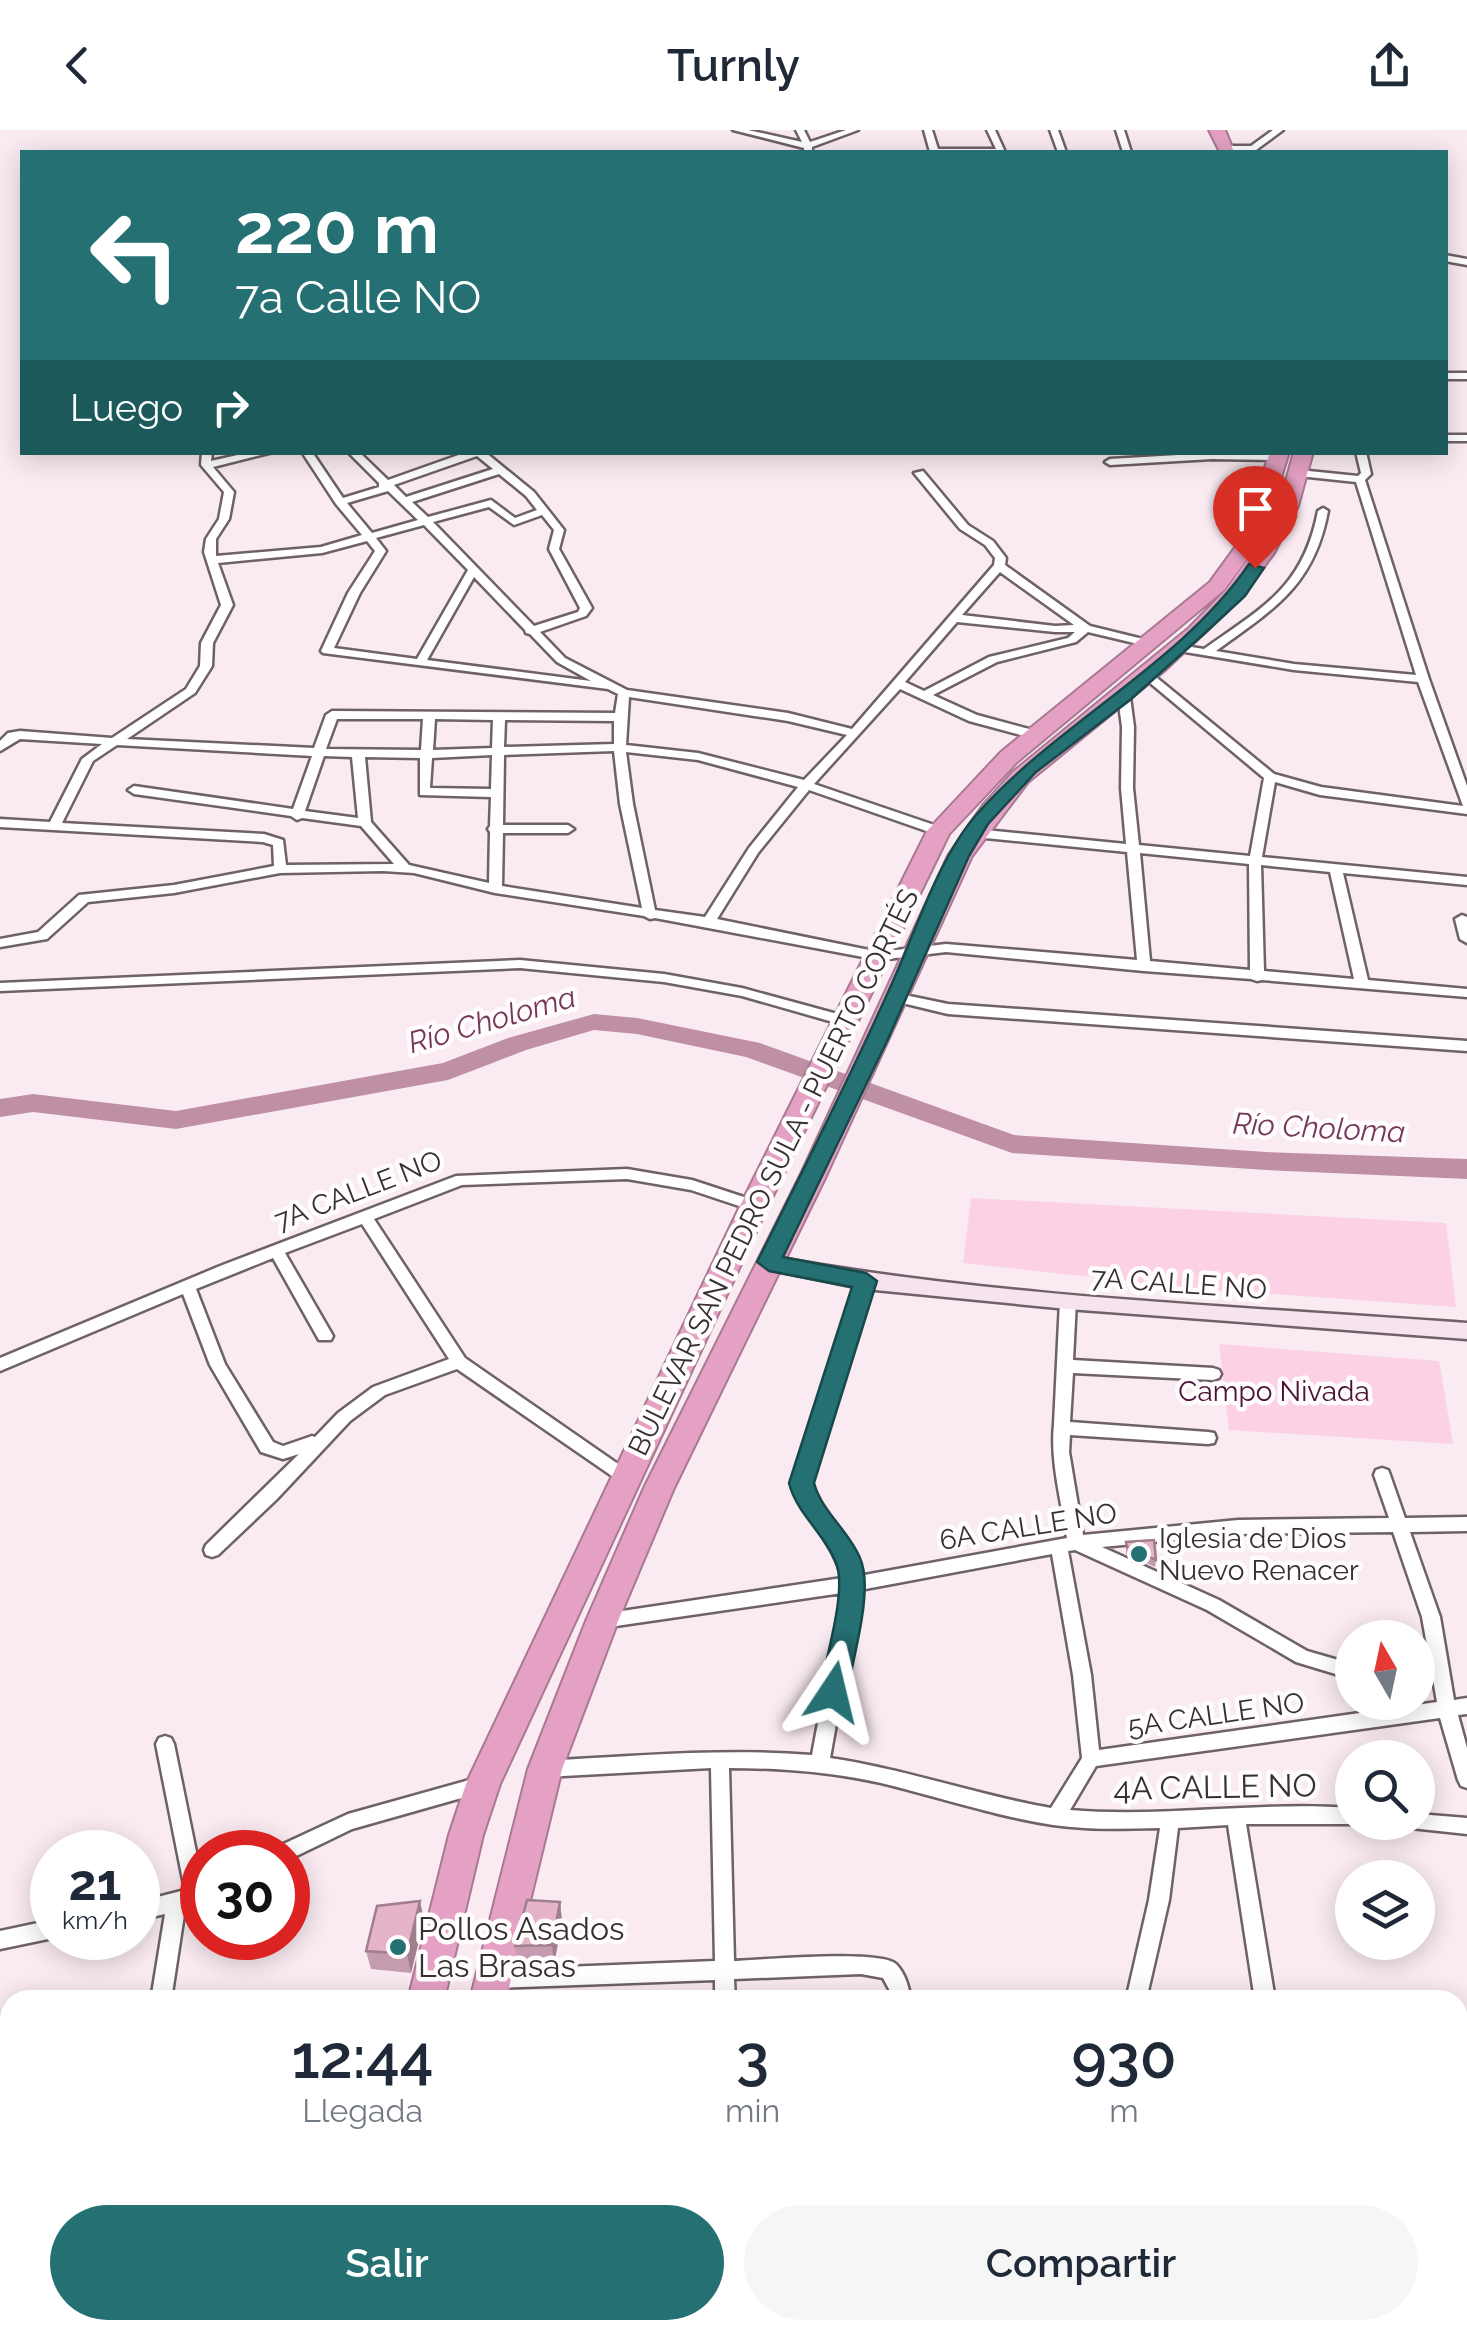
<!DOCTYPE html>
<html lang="es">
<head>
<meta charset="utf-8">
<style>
	:root { --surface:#fff; --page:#f6f6f7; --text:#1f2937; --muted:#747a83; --accent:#247072 }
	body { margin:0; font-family:Raleway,sans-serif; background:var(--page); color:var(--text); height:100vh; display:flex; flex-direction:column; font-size:38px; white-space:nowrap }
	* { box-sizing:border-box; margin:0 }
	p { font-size:32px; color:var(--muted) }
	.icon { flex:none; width:55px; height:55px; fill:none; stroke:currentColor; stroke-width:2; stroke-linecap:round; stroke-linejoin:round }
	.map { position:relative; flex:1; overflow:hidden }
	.details { position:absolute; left:0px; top:1860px; width:1468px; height:350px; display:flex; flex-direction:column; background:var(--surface); border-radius:30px 30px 0 0; box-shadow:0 5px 25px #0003 }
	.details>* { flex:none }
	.banner { position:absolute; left:20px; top:20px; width:1428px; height:305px; border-radius:0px; box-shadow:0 5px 25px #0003; background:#247072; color:#fff; overflow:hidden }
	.needle { width:65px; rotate:351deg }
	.controls { position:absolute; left:1335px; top:1490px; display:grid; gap:20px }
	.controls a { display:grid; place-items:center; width:100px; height:100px; border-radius:50%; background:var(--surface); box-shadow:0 5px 25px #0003; font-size:50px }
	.speed { position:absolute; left:30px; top:1700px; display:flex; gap:20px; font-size:50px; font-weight:700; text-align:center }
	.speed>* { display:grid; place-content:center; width:130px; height:130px; border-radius:50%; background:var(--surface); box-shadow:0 5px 25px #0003; line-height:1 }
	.speed small { font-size:25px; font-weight:400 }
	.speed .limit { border:15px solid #d22; background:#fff; color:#111 }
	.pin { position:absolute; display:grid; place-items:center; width:85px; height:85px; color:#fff; margin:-102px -42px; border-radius:50% 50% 50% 0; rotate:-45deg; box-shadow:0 0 10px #0007 }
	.pin .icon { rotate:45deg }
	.me { position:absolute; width:110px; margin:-55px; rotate:10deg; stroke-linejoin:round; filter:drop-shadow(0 0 8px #0008) }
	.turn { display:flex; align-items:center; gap:35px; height:210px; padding:0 50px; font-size:45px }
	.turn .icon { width:130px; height:130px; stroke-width:2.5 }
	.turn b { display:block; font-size:70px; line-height:85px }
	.then { display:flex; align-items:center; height:95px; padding:0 50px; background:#0003; gap:20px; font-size:38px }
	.eta { display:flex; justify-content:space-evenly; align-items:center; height:170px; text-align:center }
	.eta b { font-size:60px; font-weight:600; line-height:70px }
	.cta { display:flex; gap:20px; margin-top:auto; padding:20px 50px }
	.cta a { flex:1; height:115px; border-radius:60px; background:var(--accent); color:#fff; font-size:40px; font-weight:600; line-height:115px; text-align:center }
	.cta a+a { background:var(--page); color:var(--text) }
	header { display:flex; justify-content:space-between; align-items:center; height:130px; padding:0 50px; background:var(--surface); font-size:45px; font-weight:600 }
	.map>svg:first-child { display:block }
	.green { fill:#fcd1e5 }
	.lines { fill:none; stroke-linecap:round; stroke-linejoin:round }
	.river { fill:#bf8fa6; fill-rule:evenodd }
	.street-casing { stroke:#6e6167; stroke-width:5 }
	.secondary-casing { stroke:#6e6167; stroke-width:5 }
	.highway-casing { stroke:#a87991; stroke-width:4 }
	.street { fill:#fff; fill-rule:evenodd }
	.secondary { fill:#f7e3ed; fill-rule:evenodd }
	.highway { fill:#e5a1c3; fill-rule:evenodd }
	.wall { fill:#c59baf }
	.shaded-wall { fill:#a07e8e }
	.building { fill:#e5b4cb; stroke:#a07e8e; stroke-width:2.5 }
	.route { fill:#247072; stroke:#17494a; stroke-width:2.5 }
	.poi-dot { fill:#247072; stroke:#fffcfd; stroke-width:4 }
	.labels { text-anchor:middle; stroke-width:9; stroke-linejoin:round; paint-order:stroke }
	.street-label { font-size:28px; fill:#363033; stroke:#fffcfd }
	.park-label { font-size:28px; fill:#4b1133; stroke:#fffcfd }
	.poi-label { font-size:28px; fill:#363033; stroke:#fffcfd; text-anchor:start }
	.water-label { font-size:30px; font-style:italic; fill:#753859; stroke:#fffcfd }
	.near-street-label { font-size:32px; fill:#363033; stroke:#fffcfd }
	.near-poi-label { font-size:32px; fill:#363033; stroke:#fffcfd; text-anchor:start }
</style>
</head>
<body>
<header><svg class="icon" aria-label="back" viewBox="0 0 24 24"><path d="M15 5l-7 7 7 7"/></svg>Turnly<svg class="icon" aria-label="share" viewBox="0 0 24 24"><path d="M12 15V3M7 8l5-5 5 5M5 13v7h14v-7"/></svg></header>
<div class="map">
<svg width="1467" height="2210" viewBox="0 0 1467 2210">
	<rect width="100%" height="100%" fill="#faebf2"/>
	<g class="green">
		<path d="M971,1068L1446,1093L1456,1177L1201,1159L963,1133Z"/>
		<path d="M1219,1214L1439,1231L1453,1314L1229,1300Z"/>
	</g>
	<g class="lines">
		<path class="river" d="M594,884L637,888L760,913L1014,1005L1266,1022L1467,1029V1049L1266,1040L1012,1023L746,927L637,904L594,900L526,920L448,950L176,999L33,982L0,987V969L33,964L176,981L443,933L508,908Z"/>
		<defs>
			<g id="street">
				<path d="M733,0H748L802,12L796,0H804L810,12L846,0H858L812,17V22H804V18Z"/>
				<path d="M924,0H932L938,19H996L987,0H995L1005,22H930Z"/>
				<path d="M1050,0H1058L1066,22H1058Z"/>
				<path d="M1116,0H1124L1131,22H1123Z"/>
				<path d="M1273,0H1283L1256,20L1226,22L1222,19L1226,16H1251Z"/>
				<path d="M1445,125L1467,129V135L1445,131Z"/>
				<rect x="1445" y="243" width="22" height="6"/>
				<rect x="1445" y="305" width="22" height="6"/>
				<path d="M202,322H212L211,331L251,322H273L213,337L234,362L229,389L216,409V426L321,417L362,405L336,374L302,322H312L343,368L379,357V353L348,322H359L388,350L467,322H485L534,362L564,400L559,419L592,478L586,486L540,502L565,528L627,560L788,583L852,599L994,435L995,428L985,415L960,399L914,343L923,341L968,395L993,411L1006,428L1005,435L1090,496L1155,512L1157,514L1151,517L1088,502L1076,512L997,532L933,565L977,585L1040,602V608L1036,609L969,591L900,559L814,654L943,698V704H935L809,660L758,723L717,789L879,822L946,814L1137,830L1127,722L975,707L969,703L975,699L1126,714L1121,658L1122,597L1118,567L1124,563L1130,567L1134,597L1133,658L1139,715L1250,726L1264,648L1143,547V543H1151L1274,644L1321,657L1463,676L1418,552L1294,540L1179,521L1173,518L1179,515L1204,519C1263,477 1303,458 1318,381L1323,378L1328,381C1314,456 1274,479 1216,521L1294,534L1416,545L1356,352L1299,346L1294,343L1299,340L1358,346L1361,343L1356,322H1366L1371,344L1365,350L1429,549L1467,656V684L1320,665L1275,652L1262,727L1467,747V755L1343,743L1368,850L1467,859V867L1262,850L1257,851L1251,849L1144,841L946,822L879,830L655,788L650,789L644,786L495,763L414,743L383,741L280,743L174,763L88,772L47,809L0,817V809L38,802L79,765L174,755L274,736L273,715L263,712L0,697V689L50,692L82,629L102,614L20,609L0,621V611L8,603L20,601L112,608L186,559L200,536L201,513L221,475L204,422L206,409L219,389L224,362L201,335ZM477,326L493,339L406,367L394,355ZM499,344L526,366L537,380L515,388L491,370L428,387L412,372ZM388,361L418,390L372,403L347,373ZM489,377L514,395L542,385L554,400L549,419L580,478L578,482L534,496L433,392ZM424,395L468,440L417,529L334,518L360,463L386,421L376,408ZM367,411L375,421L348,463L321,521L323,523L608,559L618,564L615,583L332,581L326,585L314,618L127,609L195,563L212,536L213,513L233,475L218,433L322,423ZM1000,442L1074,495L1055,496L962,485ZM474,447L525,500L526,503L530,504L557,532L591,551L427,530ZM957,492L1055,502H1075L1068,508L989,527L924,561L905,552ZM629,567L788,591L847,605L804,650L698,623L626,615ZM337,589H423L421,620L326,619ZM435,589L493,590L492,618L433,620ZM505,590L614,591V614L504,617ZM117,615L312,626L293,679L134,656L128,660L134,664L291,686L297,690L302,688L361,696L394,734L286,735L283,710L264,704L62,693L93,631ZM614,621L620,674L642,778L502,756L503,703H568L574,699L568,695H503L504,625ZM626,622L698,630L798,657L749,718L705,787L655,780L633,674ZM492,625L491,659L430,658L432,628ZM324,626L352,627L358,688L305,681ZM365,627L420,628V665L491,667L490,696L488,699L490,702L489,753L409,735L371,692ZM1140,723L1249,734L1250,840L1150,831ZM1261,735L1330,742L1354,849L1264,841Z"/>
				<path d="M1212,323L1280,324L1285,327L1280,330L1212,329L1110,335L1105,332L1110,329Z"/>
				<path d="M1462,785L1467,787V813L1460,809L1455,789Z"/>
				<path d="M520,830L664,844L742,858L852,888L854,891L847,896L742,866L664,852L520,838L0,861V853Z"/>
				<path d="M895,863L948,874L1467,911V921L948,884L890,870L888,867L890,864Z"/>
				<path d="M627,1039L692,1050L759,1072L761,1076L754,1081L691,1060L627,1049L462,1055L374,1089L465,1228L631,1343L633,1348L631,1353L625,1355L457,1239L385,1265L350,1291L277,1369L218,1425L212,1427L206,1425L204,1420L206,1415L299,1324L283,1329L261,1322L210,1235L183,1164L0,1241V1228L220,1136L456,1046ZM362,1094L449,1229L373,1257L338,1283L315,1307L312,1306L283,1316L273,1312L225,1234L196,1159L273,1128L319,1210H331L333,1206L285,1123Z"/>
				<path d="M865,1145L870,1147L873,1151L810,1353C820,1387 849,1411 859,1446L1067,1408C1061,1370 1050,1330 1054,1294L1060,1171L1063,1167H1073L1076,1171L1073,1230L1213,1238L1219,1240L1221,1244L1219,1248L1213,1250L1073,1243L1070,1292L1208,1302L1214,1303L1216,1308L1214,1313L1208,1314L1070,1305L1069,1322L1083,1405L1238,1390L1389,1388L1374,1345L1376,1340L1382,1338L1388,1340L1390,1345L1405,1388L1467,1387V1401L1410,1402L1440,1487L1454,1570L1467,1568V1584L1458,1585L1467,1618V1658L1461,1656L1458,1650L1440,1588L1096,1636L1070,1680C1164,1688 1258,1671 1352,1678V1692H1357L1352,1694H1246L1275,1870H1255L1228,1695L1178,1698L1169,1770L1146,1870H1126L1149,1770L1160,1698C1124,1699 1088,1700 1053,1695C994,1686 939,1667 881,1653C831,1642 781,1638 729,1638L734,1831C761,1830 880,1819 896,1834C905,1843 910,1859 910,1870H890V1861L883,1848L861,1844L734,1849L735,1870H715V1850L492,1858L485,1856L482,1849L485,1842L492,1840L715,1831L711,1638L545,1647L539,1645L536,1639L539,1633L545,1631C634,1626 723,1618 812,1625L842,1463L602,1498L596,1496L593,1491L596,1486L602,1484L842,1448C834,1413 803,1388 794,1353L857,1151L860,1147ZM1393,1402L1422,1487L1437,1572L1099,1620L1091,1545L1068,1421L1075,1420L1207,1480L1296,1532L1352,1549V1534L1307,1521L1219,1470L1102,1417L1238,1404ZM1052,1424L1073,1545L1082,1628L1051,1678C977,1665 905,1639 830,1628L860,1460Z"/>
				<path d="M165,1606L171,1608L174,1614L202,1751V1771L185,1778L171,1870H151L165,1784L138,1790V1772L185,1760L156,1614L159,1608Z"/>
				<path d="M480,1647L486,1649L489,1655L486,1661L352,1699L288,1730V1722H277L279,1716L348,1684Z"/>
				<path d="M1418,1684L1467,1688V1704L1411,1698L1409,1692H1418Z"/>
				<path d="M52,1790L53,1808L0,1819V1801Z"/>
				<path d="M10,2028V2048L0,2049V2029Z"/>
				<path d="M97,2200H119L117,2210H95Z"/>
				<path d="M724,2200H746L747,2210H725Z"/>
				<rect x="1023" y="2200" width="22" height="10"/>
				<path d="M1307,2200H1329L1331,2210H1309Z"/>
			</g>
			<g id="secondary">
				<path d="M769,1126C998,1168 1235,1176 1467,1193V1209L1068,1179L865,1159L762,1138L759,1133Z"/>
				<rect x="1458" y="1973" width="9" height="26"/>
			</g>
			<g id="highway">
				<path d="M1209,0H1225L1234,22H1220Z"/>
				<path d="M1270,322H1289L1263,405L1279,376L1294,322H1313L1298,376L1274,423L1240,469L1164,541L1028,652L972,726L826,1046L674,1358L618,1491L562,1639L506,1870H470L528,1639L586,1491L644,1358L800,1046L948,726L984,674L1013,642L1189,498L1226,460L1259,413L1224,460L1017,632L949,704L768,1076L500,1654L483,1705L444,1870H408L449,1705L466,1654L740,1076L927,701L1001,622L1210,452L1242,408Z"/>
				<path d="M349,2200H389L387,2210H347Z"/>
				<path d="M424,2200H464L463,2210H423Z"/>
			</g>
		</defs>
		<use href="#street" class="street-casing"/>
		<use href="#secondary" class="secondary-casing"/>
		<use href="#highway" class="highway-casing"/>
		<use href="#street" class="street"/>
		<use href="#secondary" class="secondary"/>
		<use href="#highway" class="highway"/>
	</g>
	<g class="wall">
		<path d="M1126,1412L1156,1430L1155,1437L1126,1424Z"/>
		<path d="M560,1772L562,1792L554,1834L518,1835L515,1816Z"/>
		<path d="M424,1790L411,1843L371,1839L366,1821Z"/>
	</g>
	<g class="shaded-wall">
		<path d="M420,1771L424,1790L411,1843L407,1824Z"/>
		<path d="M560,1772L562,1792L554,1834L552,1815Z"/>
	</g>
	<g class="building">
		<path d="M1154,1410L1156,1430L1127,1417L1126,1412Z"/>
		<path d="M527,1770L560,1772L552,1815L515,1816Z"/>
		<path d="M420,1771L407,1824L366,1821L377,1776Z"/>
	</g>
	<path class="route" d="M1249,434L1264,438L1245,466L1205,503L1130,570L1036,642L988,694L969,726L888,909L783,1127L866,1143L877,1151L814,1353C822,1382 849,1401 860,1428C874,1459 853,1527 847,1562L843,1570L833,1574L824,1570L820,1562C825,1530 846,1465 837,1436C827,1405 797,1385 789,1353L852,1157L769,1141L757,1132C802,1042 848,952 889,860C914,806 938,728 977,684C1057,593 1181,534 1249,434Z"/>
	<g class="poi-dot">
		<circle cx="1139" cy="1424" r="10"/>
		<circle cx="398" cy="1817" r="10"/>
	</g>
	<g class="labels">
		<g class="street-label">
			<text transform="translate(773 1042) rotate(-64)" y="10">BULEVAR SAN PEDRO SULA - PUERTO CORTÉS</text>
			<text transform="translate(358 1060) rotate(-21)" y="10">7A CALLE NO</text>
			<text transform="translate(1179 1153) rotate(4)" y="10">7A CALLE NO</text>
			<text transform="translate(1028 1396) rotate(-9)" y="10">6A CALLE NO</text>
			<text transform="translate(1216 1584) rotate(-8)" y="10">5A CALLE NO</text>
		</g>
		<g class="park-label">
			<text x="1274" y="1271">Campo Nivada</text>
		</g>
		<g class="poi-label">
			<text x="1159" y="1418">Iglesia de Dios<tspan x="1159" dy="32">Nuevo Renacer</tspan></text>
		</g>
		<g class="water-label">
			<text transform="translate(492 890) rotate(-16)" y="10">Río Choloma</text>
			<text transform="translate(1319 998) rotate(3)" y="10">Río Choloma</text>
		</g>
		<g class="near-street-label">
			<text transform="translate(1215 1657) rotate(-1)" y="11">4A CALLE NO</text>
		</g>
		<g class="near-poi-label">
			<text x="418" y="1810">Pollos Asados<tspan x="418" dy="37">Las Brasas</tspan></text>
		</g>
	</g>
</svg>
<div class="controls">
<a><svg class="needle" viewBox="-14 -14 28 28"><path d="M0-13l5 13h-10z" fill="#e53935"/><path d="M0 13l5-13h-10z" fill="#747a83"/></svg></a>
<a><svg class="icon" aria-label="search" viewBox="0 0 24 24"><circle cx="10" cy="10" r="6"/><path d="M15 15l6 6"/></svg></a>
<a><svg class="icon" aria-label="layers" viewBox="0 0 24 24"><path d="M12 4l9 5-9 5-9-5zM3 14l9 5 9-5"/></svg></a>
</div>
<div class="speed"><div>21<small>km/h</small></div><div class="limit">30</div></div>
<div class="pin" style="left:1255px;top:438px;background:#d93025"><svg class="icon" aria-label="arrive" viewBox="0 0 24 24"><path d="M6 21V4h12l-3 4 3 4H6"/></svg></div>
<svg class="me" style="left:833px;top:1562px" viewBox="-20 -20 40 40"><path d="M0-17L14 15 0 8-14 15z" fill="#247072" stroke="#fff" stroke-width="4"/></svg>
<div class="banner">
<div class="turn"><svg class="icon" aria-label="left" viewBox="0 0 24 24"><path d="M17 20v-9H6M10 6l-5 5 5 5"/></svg><div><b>220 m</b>7a Calle NO</div></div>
<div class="then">Luego<svg class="icon" aria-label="right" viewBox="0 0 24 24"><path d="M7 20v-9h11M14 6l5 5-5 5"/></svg></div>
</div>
<section class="details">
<div class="eta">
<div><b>12:44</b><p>Llegada</p></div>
<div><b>3</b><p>min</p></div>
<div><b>930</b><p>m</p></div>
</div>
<div class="cta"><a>Salir</a><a>Compartir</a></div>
</section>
</div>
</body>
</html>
